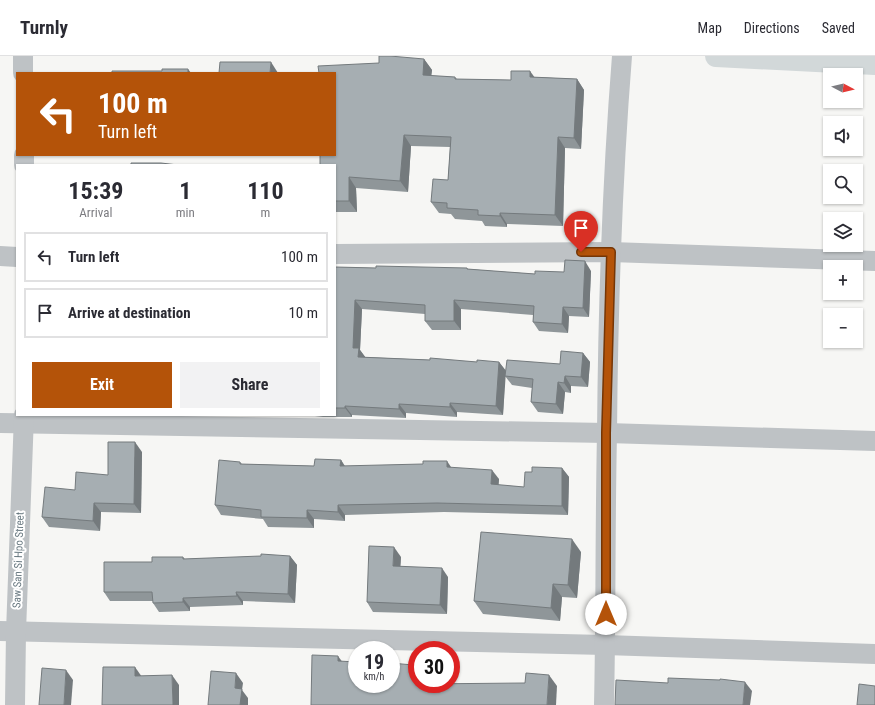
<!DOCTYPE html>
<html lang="en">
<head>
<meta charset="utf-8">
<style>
	:root { --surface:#fff; --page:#f2f2f3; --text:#2b2b33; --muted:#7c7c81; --line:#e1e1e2; --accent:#b45309 }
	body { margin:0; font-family:"Roboto Condensed",sans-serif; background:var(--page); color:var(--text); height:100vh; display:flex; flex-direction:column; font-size:15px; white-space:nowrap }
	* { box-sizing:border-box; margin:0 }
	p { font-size:13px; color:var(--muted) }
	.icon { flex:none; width:22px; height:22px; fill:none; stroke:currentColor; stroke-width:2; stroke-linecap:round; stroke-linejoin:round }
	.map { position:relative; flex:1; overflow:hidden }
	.panel { position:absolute; left:16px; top:108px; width:320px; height:252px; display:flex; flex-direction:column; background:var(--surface); border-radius:0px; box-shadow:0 1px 3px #0004 }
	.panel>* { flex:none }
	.top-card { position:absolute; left:16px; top:16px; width:320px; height:84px; border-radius:0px; box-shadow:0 1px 3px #0004; background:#b45309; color:#fff; overflow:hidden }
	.needle { width:26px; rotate:97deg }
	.buttons { position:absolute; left:823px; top:12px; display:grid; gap:8px }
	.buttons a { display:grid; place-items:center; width:40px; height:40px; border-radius:0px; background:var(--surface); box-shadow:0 1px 3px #0004; font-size:20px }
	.speed { position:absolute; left:348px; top:585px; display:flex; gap:8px; font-size:20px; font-weight:700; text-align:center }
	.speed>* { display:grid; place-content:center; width:52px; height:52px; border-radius:50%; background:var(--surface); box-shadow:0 1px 3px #0004; line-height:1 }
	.speed small { font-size:10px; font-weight:400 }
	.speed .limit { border:6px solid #d22; background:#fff; color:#111 }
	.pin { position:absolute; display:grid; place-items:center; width:34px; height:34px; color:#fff; margin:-41px -17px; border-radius:50% 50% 50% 0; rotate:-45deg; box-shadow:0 0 4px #0007 }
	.pin .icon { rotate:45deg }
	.me { position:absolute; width:44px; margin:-22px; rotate:0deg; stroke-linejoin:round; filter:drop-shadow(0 0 3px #0008) }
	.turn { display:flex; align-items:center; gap:14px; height:84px; padding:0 16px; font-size:18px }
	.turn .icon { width:52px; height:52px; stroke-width:2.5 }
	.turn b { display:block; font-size:28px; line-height:34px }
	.eta { display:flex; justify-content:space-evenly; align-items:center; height:68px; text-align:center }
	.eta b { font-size:24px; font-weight:700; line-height:28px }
	.button { display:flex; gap:8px; margin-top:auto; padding:8px 16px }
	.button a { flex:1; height:46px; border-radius:0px; background:var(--accent); color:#fff; font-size:16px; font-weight:700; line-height:46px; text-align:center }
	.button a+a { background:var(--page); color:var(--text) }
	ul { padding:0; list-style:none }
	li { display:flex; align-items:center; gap:12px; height:50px; margin:0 8px 6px; padding:0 8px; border:2px solid var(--line); border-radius:0px }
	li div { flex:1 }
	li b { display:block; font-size:15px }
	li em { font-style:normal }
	header { display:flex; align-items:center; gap:24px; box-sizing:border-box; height:56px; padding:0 20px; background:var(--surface); border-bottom:1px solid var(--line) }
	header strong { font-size:19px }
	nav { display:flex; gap:22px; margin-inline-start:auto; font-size:14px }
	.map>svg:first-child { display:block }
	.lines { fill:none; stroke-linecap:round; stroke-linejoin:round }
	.street { stroke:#bec2c5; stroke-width:20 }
	.primary { stroke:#d2d8d9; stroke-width:22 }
	.wall { fill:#8f9699 }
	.shaded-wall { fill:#747a7d }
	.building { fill:#a6aeb2; stroke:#747a7d }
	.route-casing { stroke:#753606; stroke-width:10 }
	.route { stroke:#b45309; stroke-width:7 }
	.labels { text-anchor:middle; stroke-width:4; stroke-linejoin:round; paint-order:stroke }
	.street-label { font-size:11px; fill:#697981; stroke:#fff }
</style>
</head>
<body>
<header>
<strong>Turnly</strong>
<nav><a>Map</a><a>Directions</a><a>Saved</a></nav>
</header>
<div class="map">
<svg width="875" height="649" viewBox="0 0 875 649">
	<rect width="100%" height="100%" fill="#f6f6f4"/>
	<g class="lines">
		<g class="street">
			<path d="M23,0V17"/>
			<path d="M24,99V109"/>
			<path d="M335,198L611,196L875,205"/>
			<path d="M0,200L17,201"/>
			<path d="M0,367L607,377L875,385"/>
			<path d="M0,575L605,589L875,598"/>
			<path d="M15,649L16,576L24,359"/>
			<path d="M604,649C606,559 605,468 607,378C608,252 612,126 622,0"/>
		</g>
		<path class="primary" d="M716,0L875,8"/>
	</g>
	<g class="wall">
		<path d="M424,3L432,14L431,20L455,21L457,23L511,24L534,21L577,23L584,34L581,93L565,92L563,170L507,168V171L485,170L482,165L455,163L451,158L439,157L431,146L448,124L450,91L411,90L408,136L356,132L357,156H335V109L379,7Z"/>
		<path d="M335,211L376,212H467L468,213L535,218L591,215L589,261L569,260L568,277L539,275L533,266V259L461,253V274H432L425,265V258L362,253L360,294L365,301L477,306H499L506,315L560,308L583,297L590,306L588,331L571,330V337L565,336L563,358L538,356L531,346L532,332L512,329L505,320L503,359L457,356V361L406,357V362L352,359V361H323L307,359H335Z"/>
		<path d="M213,359H299V360Z"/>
		<path d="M142,396L141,457L101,456L100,475L49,471L42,461L75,434L108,419Z"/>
		<path d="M341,404L345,410L451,412L499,423L498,429L524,431L532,416L562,412L569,421L568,459L444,456L345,459V465L314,463V472L268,471L263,463L221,459L215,449L240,406L242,408L314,410Z"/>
		<path d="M581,496L577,542L562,541L560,565L483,558L474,545Z"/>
		<path d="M290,500L297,509L295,547L243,545V549L190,551V555L159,556L153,547V545H110L104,536L152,506L183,501L185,503Z"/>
		<path d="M401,501L400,510L448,521L447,558L373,556L367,546Z"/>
	</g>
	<g class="shaded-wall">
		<path d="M424,3L432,14L430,30L423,19Z"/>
		<path d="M271,6L278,17H270Z"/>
		<path d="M188,13L191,17H188Z"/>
		<path d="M530,15L538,26L530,21Z"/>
		<path d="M577,23L584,34L581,93L574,82Z"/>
		<path d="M404,79L411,90L408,136L400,125Z"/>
		<path d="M558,81L565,92L563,170L555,159Z"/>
		<path d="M349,121L356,132L357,156L349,145Z"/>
		<path d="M500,157L507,168V171L500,160Z"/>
		<path d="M585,205L591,215L589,261L583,252Z"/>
		<path d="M355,244L362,253L360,294L366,302L358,301L353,292Z"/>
		<path d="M454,244L461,253V274L454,265Z"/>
		<path d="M563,251L569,260L568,277L562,268Z"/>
		<path d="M583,297L590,306L588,331L581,321Z"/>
		<path d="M499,306L506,315L503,359L496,350Z"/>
		<path d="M565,320L571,330V337L564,327Z"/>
		<path d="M558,326L565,336L563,358L556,348Z"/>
		<path d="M450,347L457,356V361L450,351Z"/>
		<path d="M399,348L406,357V362L399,353Z"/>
		<path d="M345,350L352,359V361L345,352Z"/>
		<path d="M135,386L142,396L141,457L134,448Z"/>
		<path d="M341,404L347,414L340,410Z"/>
		<path d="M447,405L453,414L447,411Z"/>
		<path d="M562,412L569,421L568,459L562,450Z"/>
		<path d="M492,414L499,423L498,438L491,428Z"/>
		<path d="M94,447L101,456L100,475L93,465Z"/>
		<path d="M338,449L345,459V465L338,456Z"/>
		<path d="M307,454L314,463V472L307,462Z"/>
		<path d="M572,483L581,496L577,542L568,529Z"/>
		<path d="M394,491L401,501L400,519L393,510Z"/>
		<path d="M290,500L297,509L295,547L288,538Z"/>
		<path d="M442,512L448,521L447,558L440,549Z"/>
		<path d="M553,528L562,541L560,565L551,552Z"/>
		<path d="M236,536L243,545V549L237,540Z"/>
		<path d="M183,542L190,551V555L183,546Z"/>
		<path d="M338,600L346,611L338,605Z"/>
		<path d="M413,609L417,614V622L413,616Z"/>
		<path d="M135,611L142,621L135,620Z"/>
		<path d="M66,614L73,624L71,649H64Z"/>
		<path d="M236,617L243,627L242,634L248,642V649H240L235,632Z"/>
		<path d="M172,619L179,629V649H173Z"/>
		<path d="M549,619L557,630L556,649H547Z"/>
		<path d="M745,626L752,635L750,649H743Z"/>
	</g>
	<g class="building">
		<path d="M379,0H390L424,3L423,19L455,21V23L511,24V15H530V21L577,23L574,82L558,81L555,159L500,157V160L478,159V154L447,152V147L431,146L433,123L448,124L451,81L404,79L400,125L349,121V145H335V109H320V99H335V17H319L318,10L379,7Z"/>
		<path d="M220,6H271L270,17H306H219Z"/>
		<path d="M162,13H188V17H112V15H162Z"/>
		<path d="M131,107H161L178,109H131Z"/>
		<path d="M565,204L585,205L583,252L563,251L562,268L533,266L534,250L454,244V265H425V249L355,244L353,292H359L358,301L430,304V302L477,306V304L499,306L496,350L450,347V351L399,348V353L345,350V352H335V211L376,212V210L467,212V213L535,218V215L564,216Z"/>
		<path d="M561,295L583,297L581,321L565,320L564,327L558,326L556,348L531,346L533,323L505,320L507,304L560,308Z"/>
		<path d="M108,386H135L134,448L94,447L93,465L42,461L45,431L75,434L76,416L108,419Z"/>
		<path d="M315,403L341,404L340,410L423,408V405H447V411L492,414L491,428L524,431L525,416H532V411L562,412V450L437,447L338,449V456L307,454V462L261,461V454L215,449L219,404L240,406V408L314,410Z"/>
		<path d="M481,476L572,483L568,529L553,528L551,552L474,545Z"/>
		<path d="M369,490L394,491L393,510L442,512L440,549L367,546Z"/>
		<path d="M261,498L290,500L288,538L236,536L237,540L183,542V546L153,547L152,536H104V506H152V501H183V503L261,500Z"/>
		<path d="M312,599L338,600V605L357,606V628H391V607L413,609V616H417V628L525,627L526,617L549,619L547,649H311Z"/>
		<path d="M103,611H135V620L172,619L173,649H102Z"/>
		<path d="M42,612L66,614L64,649H39Z"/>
		<path d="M211,615L236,617L235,632L242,633L240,649H208Z"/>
		<path d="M668,622L720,624V623L745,626L743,649H615L616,624L668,627Z"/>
		<path d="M859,628L875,630V649H857Z"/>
	</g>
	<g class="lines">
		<defs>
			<path id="route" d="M581,196H611L606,377V558"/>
		</defs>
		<use href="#route" class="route-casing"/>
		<use href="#route" class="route"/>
	</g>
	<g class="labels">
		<g class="street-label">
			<text transform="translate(18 504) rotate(-88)" y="4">Saw San Si Hpo Street</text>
		</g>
	</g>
</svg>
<div class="buttons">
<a><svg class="needle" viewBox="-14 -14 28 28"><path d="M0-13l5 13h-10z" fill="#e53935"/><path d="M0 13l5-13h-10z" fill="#7c7c81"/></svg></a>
<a><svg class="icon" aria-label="sound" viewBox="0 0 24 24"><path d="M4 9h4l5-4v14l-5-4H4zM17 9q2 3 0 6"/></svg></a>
<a><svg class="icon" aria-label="search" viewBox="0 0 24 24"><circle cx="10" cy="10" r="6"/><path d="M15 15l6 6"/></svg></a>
<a><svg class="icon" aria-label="layers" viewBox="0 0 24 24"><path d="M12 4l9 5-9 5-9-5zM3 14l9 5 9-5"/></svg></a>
<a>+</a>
<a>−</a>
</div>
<div class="speed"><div>19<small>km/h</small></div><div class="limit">30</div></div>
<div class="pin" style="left:581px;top:196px;background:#d93025"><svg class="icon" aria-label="arrive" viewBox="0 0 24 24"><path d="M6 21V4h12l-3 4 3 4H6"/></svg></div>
<svg class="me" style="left:606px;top:558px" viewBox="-20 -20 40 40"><circle r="19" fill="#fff"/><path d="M0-13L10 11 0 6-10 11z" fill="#b45309"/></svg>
<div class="top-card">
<div class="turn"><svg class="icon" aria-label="left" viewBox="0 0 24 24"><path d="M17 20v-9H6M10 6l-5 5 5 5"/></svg><div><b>100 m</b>Turn left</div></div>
</div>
<section class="panel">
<div class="eta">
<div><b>15:39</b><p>Arrival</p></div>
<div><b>1</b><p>min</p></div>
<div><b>110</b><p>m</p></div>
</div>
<ul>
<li><svg class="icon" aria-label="left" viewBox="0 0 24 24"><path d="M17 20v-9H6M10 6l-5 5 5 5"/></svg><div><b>Turn left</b></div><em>100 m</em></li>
<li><svg class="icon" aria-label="arrive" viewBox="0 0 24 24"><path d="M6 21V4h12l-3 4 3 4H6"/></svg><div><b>Arrive at destination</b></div><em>10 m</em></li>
</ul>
<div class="button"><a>Exit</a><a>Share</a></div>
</section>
</div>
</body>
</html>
